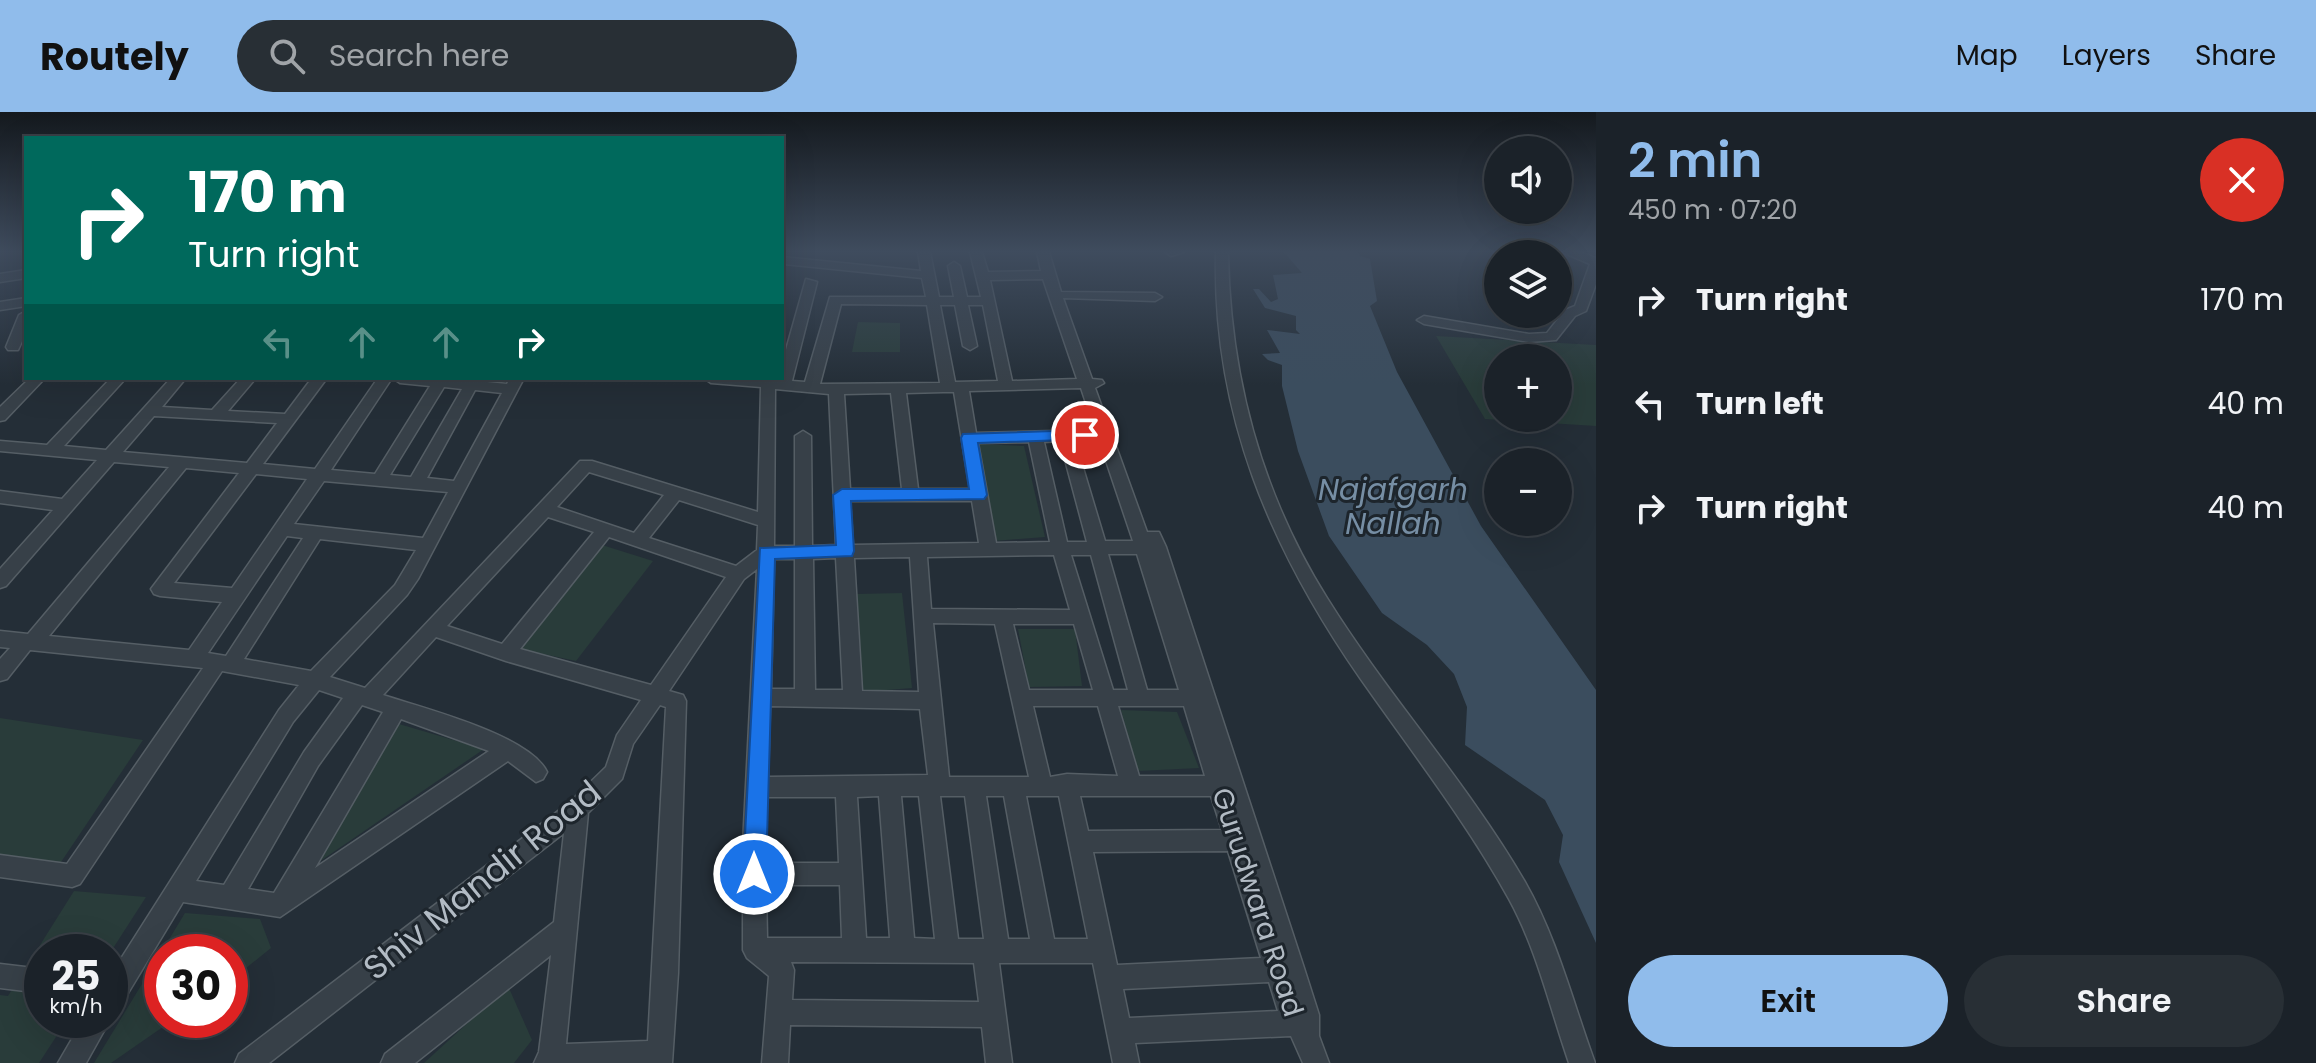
<!DOCTYPE html>
<html lang="en">
<head>
<meta charset="utf-8">
<style>
	:root { --surface:#1b2229; --page:#282f35; --text:#f1f3f6; --muted:#a0a4a8; --line:#393f46; --accent:#90bceb }
	body { margin:0; font-family:Poppins,sans-serif; background:var(--page); color:var(--text); height:100vh; display:flex; flex-direction:column; font-size:30px; white-space:nowrap }
	* { box-sizing:border-box; margin:0 }
	p { font-size:26px; color:var(--muted) }
	.icon { flex:none; width:44px; height:44px; fill:none; stroke:currentColor; stroke-width:2; stroke-linecap:round; stroke-linejoin:round }
	.map { position:relative; flex:1; overflow:hidden }
	.panel { display:flex; flex-direction:column; background:var(--surface); width:720px }
	.panel>* { flex:none }
	.guide { position:absolute; left:24px; top:24px; width:760px; height:244px; border-radius:0px; box-shadow:0 8px 32px #0002,0 0 0 2px var(--line); background:#00695c; color:#fff; overflow:hidden }
	.tools { position:absolute; left:1484px; top:24px; display:grid; gap:16px }
	.tools a { display:grid; place-items:center; width:88px; height:88px; border-radius:50%; background:var(--surface); box-shadow:0 8px 32px #0002,0 0 0 2px var(--line); font-size:40px }
	.speed { position:absolute; left:24px; top:822px; display:flex; gap:16px; font-size:40px; font-weight:700; text-align:center }
	.speed>* { display:grid; place-content:center; width:104px; height:104px; border-radius:50%; background:var(--surface); box-shadow:0 8px 32px #0002,0 0 0 2px var(--line); line-height:1 }
	.speed small { font-size:20px; font-weight:400 }
	.speed .limit { border:12px solid #d22; background:#fff; color:#111 }
	.pin { position:absolute; display:grid; place-items:center; width:68px; height:68px; color:#fff; margin:-34px; border:4px solid #fff; border-radius:50%; box-shadow:0 2px 8px #0007 }
	.me { position:absolute; width:88px; margin:-44px; rotate:0deg; stroke-linejoin:round; filter:drop-shadow(0 0 6px #0008) }
	.turn { display:flex; align-items:center; gap:28px; height:168px; padding:0 32px; font-size:36px }
	.turn .icon { width:104px; height:104px; stroke-width:2.5 }
	.turn b { display:block; font-size:56px; line-height:68px }
	.lanes { display:flex; align-items:center; height:76px; padding:0 32px; background:#0003; justify-content:center; gap:40px; direction:ltr }
	.lanes .off { opacity:.35 }
	.round { display:grid; place-items:center; flex:none; width:84px; height:84px; border-radius:42px; background:var(--page) }
	.overview { display:flex; align-items:center; justify-content:space-between; height:136px; padding:0 32px }
	h1 { font-size:48px; font-weight:600; line-height:60px; color:var(--accent) }
	.cta { display:flex; gap:16px; margin-top:auto; padding:16px 32px }
	.cta a { flex:1; height:92px; border-radius:48px; background:var(--accent); color:#111; font-size:32px; font-weight:600; line-height:92px; text-align:center }
	.cta a+a { background:var(--page); color:var(--text) }
	ul { padding:0; list-style:none }
	li { display:flex; align-items:center; gap:24px; height:104px; padding:0 32px }
	li div { flex:1 }
	li b { display:block; font-size:30px }
	li em { font-style:normal }
	header { display:flex; align-items:center; gap:48px; box-sizing:border-box; height:112px; padding:0 40px; background:var(--accent); color:#111 }
	header strong { font-size:38px }
	nav { display:flex; gap:44px; margin-inline-start:auto; font-size:28px }
	.search { width:560px; height:72px; background:var(--page); display:flex; align-items:center; gap:20px; box-sizing:border-box; padding:0 28px; border-radius:44px; color:var(--muted); font-size:30px }
	main { display:flex; flex:1; min-height:0 }
	.map>svg:first-child { display:block }
	.green { fill:#293c3a; fill-rule:evenodd }
	.water { fill:#3b4d5e }
	.lines { fill:none; stroke-linecap:round; stroke-linejoin:round }
	.stream { stroke:#3b4d5e; stroke-width:3 }
	.minor-casing { stroke:#555e65; stroke-width:3 }
	.minor { fill:#374048; fill-rule:evenodd }
	.route { fill:#1a73e8; stroke:#114b97; stroke-width:2 }
	.labels { text-anchor:middle; stroke-width:6; stroke-linejoin:round; paint-order:stroke }
	.street-label { font-size:28px; fill:#b2bbc4; stroke:#1d252c }
	.water-label { font-size:30px; font-style:italic; fill:#768ea4; stroke:#1d252c }
	.near-street-label { font-size:34px; fill:#b2bbc4; stroke:#1d252c }
</style>
</head>
<body>
<header>
<strong>Routely</strong>
<div class="search"><svg class="icon" aria-label="search" viewBox="0 0 24 24"><circle cx="10" cy="10" r="6"/><path d="M15 15l6 6"/></svg>Search here</div>
<nav><a>Map</a><a>Layers</a><a>Share</a></nav>
</header>
<main>
<div class="map">
<svg width="1596" height="951" viewBox="0 0 1596 951">
	<rect width="100%" height="100%" fill="#242e37"/>
	<g class="green">
		<path d="M858,210L900,211V240H852Z"/>
		<path d="M1436,224L1596,233V314L1485,307ZM1498,246H1558V306H1498Z"/>
		<path d="M978,332L1024,334L1045,425L994,429Z"/>
		<path d="M602,433L653,449L576,549L520,537Z"/>
		<path d="M902,481L912,576L863,580L856,482Z"/>
		<path d="M1018,517H1075L1082,574L1029,575Z"/>
		<path d="M1121,598L1177,600L1199,656L1138,659Z"/>
		<path d="M0,606L143,628L59,753L0,744Z"/>
		<path d="M399,612L484,637L313,754Z"/>
		<path d="M74,779L146,785L110,841L42,840V908H67L39,951H0V883L8,884Z"/>
		<path d="M185,801L260,807L271,836L230,869V840H162V908H173L111,951H94Z"/>
		<path d="M508,874L532,928L514,951H424Z"/>
	</g>
	<path class="water" d="M1284,140H1358L1360,144L1370,147L1377,189L1370,194L1397,260L1481,414L1596,578V831L1559,750L1563,723L1545,688L1465,633L1467,595L1454,562L1427,533L1382,501L1329,424L1298,339L1282,274V253L1268,248L1262,242L1280,241L1267,218L1300,222L1296,218V204L1265,196L1253,177H1259L1271,190L1278,187L1273,163L1302,161Z"/>
	<g class="lines">
		<path class="stream" d="M1560,140L1575,145"/>
		<defs>
			<g id="minor">
				<path d="M918,140H930L939,185H954L948,154L954,150L960,154L967,185H981L970,140H982L988,160L1041,159L1037,140H1049L1061,180L1155,181L1162,185L1155,189L1063,186L1092,267L1102,268L1104,271L1095,276L1147,420H1159L1166,435L1304,856L1319,903V924L1329,951H1303L1291,924L1135,931L1139,951H1113L1093,851H999L1012,951H986L982,915L790,913L788,951H762L769,864L747,846L743,838V732L757,457L744,467L669,579L683,583L686,589L678,861L672,951H534L539,940L551,843L415,951H381L385,942L554,810L564,721L269,951H235L239,942L570,690L606,655L617,623L641,588L506,549L436,525L383,583C422,596 530,623 547,660L543,667L536,670L508,649L280,805L183,790L119,896L110,899V864L279,598L299,573L222,559L80,772L72,775L0,765V743L67,752L203,556L30,538L7,567L0,569V547L10,536L0,535V519L28,522L169,355L114,350L6,474L0,476V457L53,398L0,391V379L62,387L97,348L0,339V329L47,333L111,266H126L64,334L106,338L171,266H186L162,295L212,298L241,266H256L228,299L285,302L312,266H327L263,352L315,357L378,266H392L331,358L375,362L430,274L400,271L393,266H447L507,272L510,266H524L418,467L407,483L330,565L365,576L580,349H592L758,400L761,275L711,271L704,266H782V252L806,167L817,170L792,269L805,270L830,185H926L922,166L784,152L782,145L921,159ZM1043,167L1077,267L1012,269L990,168ZM841,192L927,193L940,271L820,272ZM940,193H955L963,234L970,238L977,234L968,193H983L998,269L955,270ZM444,275L462,277L411,365L390,363ZM1081,276L1095,318L976,321L969,279ZM775,277L829,282L836,433L812,434L811,324L803,319L795,324V434H774ZM475,278L502,281L454,369L427,366ZM943,280H954L970,377H918L906,281ZM891,281L902,377H850L844,282ZM154,304L277,311L247,351L123,340ZM1099,328L1133,429H1105L1075,329ZM1060,329L1087,430H1067L1044,330ZM1029,330L1050,430L996,431L978,331ZM186,356L239,361L151,477L154,482L160,484L222,490L189,538L49,524ZM589,360L664,383L634,421L557,395ZM256,362L307,367L232,476L174,471ZM324,369L448,380L423,426L294,412ZM679,388L758,413L757,438L736,454L649,426ZM850,389H972L979,431L853,433ZM548,405L594,420L502,532L447,514ZM287,424L303,426L226,544L208,541ZM609,425L726,465L651,573L520,537ZM320,427L416,438L395,473L311,559L244,547ZM1108,442H1137L1179,578H1147ZM1054,443L1070,498L931,497L927,445ZM1071,443H1091L1128,578H1113ZM910,445L919,580L862,579L854,446ZM836,446L843,578H815L813,447ZM774,447H795V577H771ZM933,511L995,512L1029,665H949ZM1013,512H1074L1093,578H1029ZM319,578L343,586L304,640L224,773L196,769L293,610ZM362,593L383,600L274,781L248,777L318,654ZM660,593L666,595L648,929L566,932L588,701L622,667L633,632ZM770,594L920,597L928,663L768,665ZM1033,594H1098L1118,664L1067,662L1050,665ZM1118,594H1184L1205,664H1139ZM401,607L489,639L315,756ZM879,684L890,826H866L857,685ZM901,684H919L935,827L914,826ZM940,684H965L984,827H958ZM986,684H1004L1030,827H1008ZM1026,684H1059L1088,827H1054ZM1080,684H1211L1222,718L1088,719ZM767,685H836L839,751H765ZM1228,739L1261,846L1117,853L1093,740ZM766,773H840L842,826H767ZM791,850L974,851L979,890L792,888L794,858ZM1269,870L1278,899L1129,906L1123,877Z"/>
				<path d="M1165,140H1184L1171,144Z"/>
				<path d="M1216,140H1228C1230,263 1261,381 1327,486C1388,584 1467,670 1525,770C1557,826 1573,891 1595,951H1569C1550,896 1537,838 1509,787C1466,709 1411,639 1360,566C1270,436 1212,301 1216,140Z"/>
				<rect x="1503" y="140" width="12" height="2"/>
				<path d="M1562,140H1579L1596,146V172L1586,199L1575,204L1556,228L1529,230L1424,212L1417,208L1424,204L1529,222L1547,221L1565,198L1575,194L1590,152Z"/>
				<path d="M26,158V166L0,170V162Z"/>
				<path d="M26,186V194L0,198V190Z"/>
				<path d="M26,199C26,214 25,225 18,238H8L6,235L19,203Z"/>
				<path d="M30,266H45L5,308L0,309V295Z"/>
				<path d="M0,852L42,857V881L0,876Z"/>
				<path d="M83,908H110L86,951H58Z"/>
			</g>
		</defs>
		<use href="#minor" class="minor-casing"/>
		<use href="#minor" class="minor"/>
	</g>
	<linearGradient id="sky" x2="0" y2="1"><stop stop-color="#14191e"/><stop offset="0.51" stop-color="#3f4c5e"/><stop offset="1" stop-color="#3f4c5e" stop-opacity="0"/></linearGradient>
	<rect width="1596" height="273" fill="url(#sky)"/>
	<path class="route" d="M1085,318L1093,323L1091,327L978,331L987,383L984,387L851,389L854,439L852,444L775,447L766,762L762,770L754,773L746,770L743,762L760,436L836,433L833,383L842,377H969L961,326L963,322Z"/>
	<g class="labels">
		<g class="street-label">
			<text transform="translate(1258 790) rotate(72)" y="10">Gurudwara Road</text>
		</g>
		<g class="water-label">
			<text x="1393" y="388">Najafgarh<tspan x="1393" dy="34">Nallah</tspan></text>
		</g>
		<g class="near-street-label">
			<text transform="translate(482 768) rotate(-39)" y="12">Shiv Mandir Road</text>
		</g>
	</g>
</svg>
<div class="tools">
<a><svg class="icon" aria-label="sound" viewBox="0 0 24 24"><path d="M4 9h4l5-4v14l-5-4H4zM17 9q2 3 0 6"/></svg></a>
<a><svg class="icon" aria-label="layers" viewBox="0 0 24 24"><path d="M12 4l9 5-9 5-9-5zM3 14l9 5 9-5"/></svg></a>
<a>+</a>
<a>−</a>
</div>
<div class="speed"><div>25<small>km/h</small></div><div class="limit">30</div></div>
<div class="pin" style="left:1085px;top:323px;background:#d93025"><svg class="icon" aria-label="arrive" viewBox="0 0 24 24"><path d="M6 21V4h12l-3 4 3 4H6"/></svg></div>
<svg class="me" style="left:754px;top:762px" viewBox="-20 -20 40 40"><circle r="17" fill="#1a73e8" stroke="#fff" stroke-width="3"/><path d="M0-11L8 9 0 5-8 9z" fill="#fff"/></svg>
<div class="guide">
<div class="turn"><svg class="icon" aria-label="right" viewBox="0 0 24 24"><path d="M7 20v-9h11M14 6l5 5-5 5"/></svg><div><b>170 m</b>Turn right</div></div>
<div class="lanes"><svg class="icon off" aria-label="left" viewBox="0 0 24 24"><path d="M17 20v-9H6M10 6l-5 5 5 5"/></svg><svg class="icon off" aria-label="ahead" viewBox="0 0 24 24"><path d="M12 20V5M6 11l6-6 6 6"/></svg><svg class="icon off" aria-label="ahead" viewBox="0 0 24 24"><path d="M12 20V5M6 11l6-6 6 6"/></svg><svg class="icon" aria-label="right" viewBox="0 0 24 24"><path d="M7 20v-9h11M14 6l5 5-5 5"/></svg></div>
</div>
</div>
<section class="panel">
<div class="overview"><div><h1>2 min</h1><p>450 m · 07:20</p></div><a class="round" style="background:#d93025;color:#fff"><svg class="icon" aria-label="close" viewBox="0 0 24 24"><path d="M6 6l12 12M18 6L6 18"/></svg></a></div>
<ul>
<li><svg class="icon" aria-label="right" viewBox="0 0 24 24"><path d="M7 20v-9h11M14 6l5 5-5 5"/></svg><div><b>Turn right</b></div><em>170 m</em></li>
<li><svg class="icon" aria-label="left" viewBox="0 0 24 24"><path d="M17 20v-9H6M10 6l-5 5 5 5"/></svg><div><b>Turn left</b></div><em>40 m</em></li>
<li><svg class="icon" aria-label="right" viewBox="0 0 24 24"><path d="M7 20v-9h11M14 6l5 5-5 5"/></svg><div><b>Turn right</b></div><em>40 m</em></li>
</ul>
<div class="cta"><a>Exit</a><a>Share</a></div>
</section>
</main>
</body>
</html>
